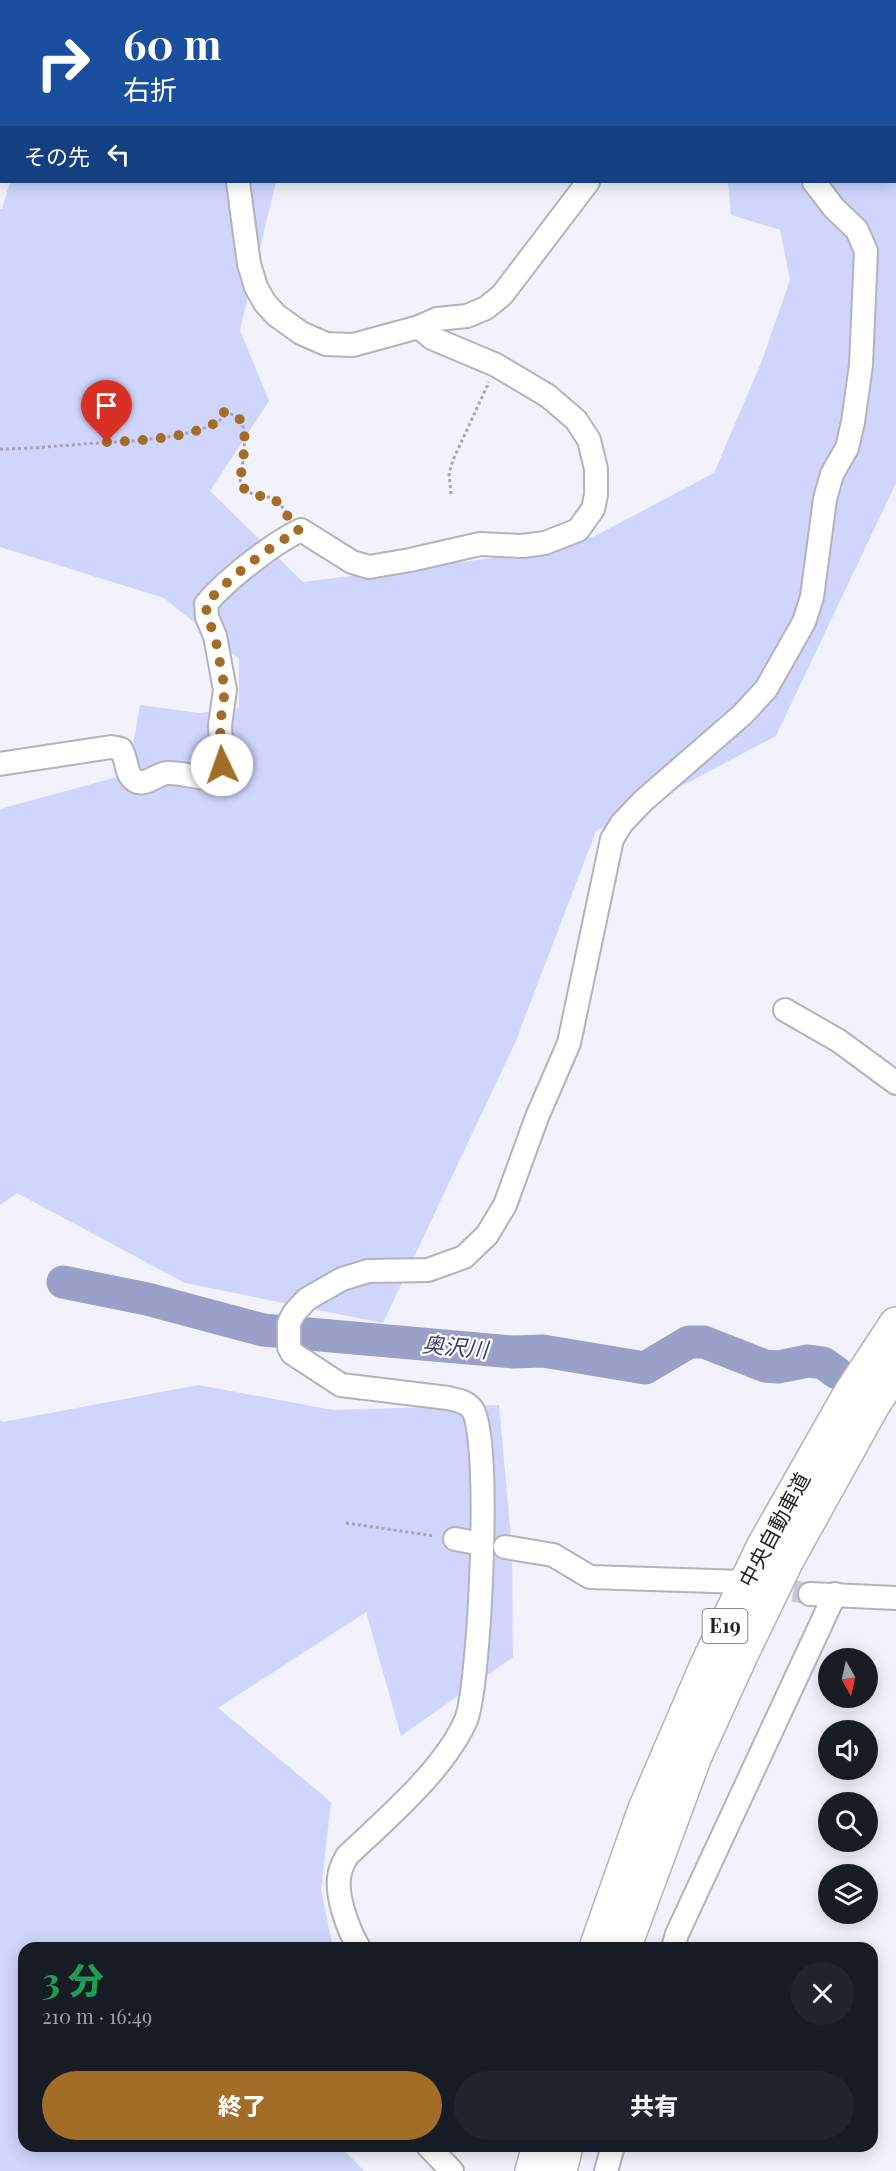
<!DOCTYPE html>
<html lang="ja">
<head>
<meta charset="utf-8">
<style>
	:root { --surface:#171b24; --page:#20242c; --text:#f1f3f6; --muted:#9ea1a6; --accent:#a26d26 }
	body { margin:0; font-family:"Playfair Display","Noto Sans JP",serif; background:var(--page); color:var(--text); height:100vh; display:flex; flex-direction:column; font-size:22px; white-space:nowrap }
	* { box-sizing:border-box; margin:0 }
	p { font-size:20px; color:var(--muted) }
	.icon { flex:none; width:33px; height:33px; fill:none; stroke:currentColor; stroke-width:2; stroke-linecap:round; stroke-linejoin:round }
	.map { position:relative; flex:1; overflow:hidden }
	.sheet { position:absolute; left:18px; top:1942px; width:860px; height:210px; display:flex; flex-direction:column; background:var(--surface); border-radius:18px; box-shadow:0 3px 15px #0003 }
	.sheet>* { flex:none }
	.banner { position:absolute; left:0px; top:0px; width:897px; height:183px; box-shadow:0 3px 15px #0003; background:#1a4fa0; color:#fff; overflow:hidden }
	.needle { width:39px; rotate:172deg }
	.controls { position:absolute; left:818px; top:1648px; display:grid; gap:12px }
	.controls a { display:grid; place-items:center; width:60px; height:60px; border-radius:50%; background:var(--surface); box-shadow:0 3px 15px #0003; font-size:30px }
	.pin { position:absolute; display:grid; place-items:center; width:51px; height:51px; color:#fff; margin:-62px -26px; border-radius:50% 50% 50% 0; rotate:-45deg; box-shadow:0 0 6px #0007 }
	.pin .icon { rotate:45deg }
	.me { position:absolute; width:66px; margin:-33px; rotate:357deg; stroke-linejoin:round; filter:drop-shadow(0 0 4px #0008) }
	.turn { display:flex; align-items:center; gap:21px; height:126px; padding:0 24px; font-size:27px }
	.turn .icon { width:78px; height:78px; stroke-width:2.5 }
	.turn b { display:block; font-size:42px; line-height:51px }
	.then { display:flex; align-items:center; height:57px; padding:0 24px; background:#0003; gap:12px; font-size:22px }
	.round { display:grid; place-items:center; flex:none; width:63px; height:63px; border-radius:32px; background:var(--page) }
	.head { display:flex; align-items:center; justify-content:space-between; height:102px; padding:0 24px }
	h1 { font-size:36px; font-weight:800; line-height:45px; color:#1e9e55 }
	.button { display:flex; gap:12px; margin-top:auto; padding:12px 24px }
	.button a { flex:1; height:69px; border-radius:36px; background:var(--accent); color:#fff; font-size:24px; font-weight:800; line-height:69px; text-align:center }
	.button a+a { background:var(--page); color:var(--text) }
	.map>svg:first-child { display:block }
	.green { fill:#d0d5fd }
	.lines { fill:none; stroke-linecap:round; stroke-linejoin:round }
	.river { stroke:#9ba0c8; stroke-width:33 }
	.minor-tunnel { stroke:#c8c9d1; stroke-width:22; stroke-dasharray:22 11; stroke-linecap:butt }
	.minor-casing { stroke:#b2b3bb; stroke-width:26 }
	.motorway-casing { stroke:#b2b3bb; stroke-width:36 }
	.path { stroke:#a5a6ad; stroke-width:3; stroke-dasharray:3 3; stroke-linecap:butt }
	.minor { stroke:#fff; stroke-width:22 }
	.motorway { stroke:#fff; stroke-width:33 }
	.route { stroke:#a26d26; stroke-width:10; stroke-dasharray:0 18 }
	.labels { text-anchor:middle; stroke-width:4.5; stroke-linejoin:round; paint-order:stroke }
	.shield { fill:#fff; stroke:#666668; stroke-width:1.5 }
	.shield-label { font-size:20px; font-weight:bold; fill:#242427 }
	.street-label { font-size:21px; fill:#242427; stroke:#fff }
	.water-label { font-size:22px; font-style:italic; fill:#3c3e73; stroke:#fff }
</style>
</head>
<body>
<div class="map">
<svg width="896" height="2171" viewBox="0 0 896 2171">
	<rect width="100%" height="100%" fill="#f1f2fb"/>
	<g class="green">
		<path d="M896,113V483L776,736L596,831L515,1043L383,1323L185,1283L17,1193L0,1205V809L128,774L140,705L199,713L239,708V659L164,598L0,547V209H2L10,182H276L240,330L269,401L210,491L303,582L532,553L595,536L714,473L761,363L790,280L780,230L731,215L728,182H896Z"/>
		<path d="M198,1385L333,1410L499,1405L512,1549L513,1657L401,1736L366,1612L218,1708L331,1802L321,1889L333,1948H24V2146L341,2147L364,2171H0V1420L3,1422Z"/>
	</g>
	<g class="lines">
		<path class="river" d="M63,1282L147,1299L263,1330L513,1352L543,1351L645,1368L689,1342H704L765,1366L778,1367L808,1361L823,1363L837,1373"/>
		<path class="minor-tunnel" d="M761,1585L810,1594"/>
		<defs>
			<g id="minor">
				<path d="M201,0V2"/>
				<path d="M592,0L593,2"/>
				<path d="M784,0V2"/>
				<path d="M823,0V2"/>
				<path d="M874,0V2"/>
				<path d="M250,2L251,0"/>
				<path d="M896,67V69"/>
				<path d="M896,164V166"/>
				<path d="M238,182L249,264L256,287L265,303L276,315L301,333L326,344L353,345L419,327L437,319L467,316L486,308L502,295L588,182"/>
				<path d="M0,764L111,747L121,749C127,758 125,772 133,779C143,789 156,774 167,773C181,772 197,779 214,778L222,765L220,725L225,690L215,636L207,617L206,604C225,581 273,543 301,530L352,562L369,567L410,560L480,544L522,546L545,543L578,530L593,509L596,495V469L589,440L576,420L548,396L496,365L432,338L419,327"/>
				<path d="M785,1010L839,1041L896,1083"/>
				<path d="M455,1539L482,1544"/>
				<path d="M505,1547L553,1555L590,1577L744,1582"/>
				<path d="M810,1594L896,1598"/>
				<path d="M359,1948C348,1929 333,1891 341,1869C342,1865 345,1860 347,1856C386,1819 445,1769 466,1720C480,1686 492,1434 472,1409C466,1401 457,1400 448,1398L341,1385L292,1353L289,1347V1323L294,1313L307,1299L342,1279L368,1271L428,1270L464,1257L487,1235L505,1205L537,1117L569,1043L612,839L622,823L643,801L743,714L766,689L804,622L812,597L825,499L832,474L847,448L853,422L861,365L866,251L857,230L834,208L814,182"/>
				<path d="M673,1948L677,1934L835,1594"/>
				<path d="M428,2146L452,2171"/>
				<path d="M606,2171L613,2146"/>
			</g>
			<g id="motorway">
				<path d="M596,1948L645,1809L706,1667L763,1547L850,1394L896,1324"/>
				<path d="M624,1948L695,1756L741,1655L787,1560L873,1405L896,1370"/>
				<path d="M532,2171L539,2146"/>
				<path d="M560,2171L566,2146"/>
			</g>
		</defs>
		<use href="#minor" class="minor-casing"/>
		<use href="#motorway" class="motorway-casing"/>
		<g class="path">
			<path d="M0,449C28,449 56,446 84,444C121,441 195,441 224,417V412C231,414 237,415 241,421C249,435 241,468 240,484C249,496 260,496 275,498L287,513"/>
			<path d="M451,494L449,473L453,460L489,382"/>
			<path d="M346,1523L435,1536"/>
		</g>
		<use href="#minor" class="minor"/>
		<use href="#motorway" class="motorway"/>
	</g>
	<g class="lines">
		<path class="route" d="M107,442C140,441 199,438 224,417V412C231,414 237,415 241,421C249,435 241,468 240,484C249,496 260,496 274,498L299,531C272,544 225,581 206,604L207,617L215,636L225,690L220,725L222,765"/>
	</g>
	<g class="labels">
		<rect class="shield" x="702.5" y="1609" width="45" height="34" rx="4.5"/>
		<g class="shield-label">
			<text x="725" y="1633">E19</text>
		</g>
		<g class="street-label">
			<text transform="translate(775 1530) rotate(-62)" y="7">中央自動車道</text>
		</g>
		<g class="water-label">
			<text transform="translate(455 1347) rotate(5)" y="8">奥沢川</text>
		</g>
	</g>
</svg>
<div class="controls">
<a><svg class="needle" viewBox="-14 -14 28 28"><path d="M0-13l5 13h-10z" fill="#e53935"/><path d="M0 13l5-13h-10z" fill="#9ea1a6"/></svg></a>
<a><svg class="icon" aria-label="sound" viewBox="0 0 24 24"><path d="M4 9h4l5-4v14l-5-4H4zM17 9q2 3 0 6"/></svg></a>
<a><svg class="icon" aria-label="search" viewBox="0 0 24 24"><circle cx="10" cy="10" r="6"/><path d="M15 15l6 6"/></svg></a>
<a><svg class="icon" aria-label="layers" viewBox="0 0 24 24"><path d="M12 4l9 5-9 5-9-5zM3 14l9 5 9-5"/></svg></a>
</div>
<div class="pin" style="left:107px;top:442px;background:#d93025"><svg class="icon" aria-label="arrive" viewBox="0 0 24 24"><path d="M6 21V4h12l-3 4 3 4H6"/></svg></div>
<svg class="me" style="left:222px;top:765px" viewBox="-20 -20 40 40"><circle r="19" fill="#fff"/><path d="M0-13L10 11 0 6-10 11z" fill="#a26d26"/></svg>
<div class="banner">
<div class="turn"><svg class="icon" aria-label="right" viewBox="0 0 24 24"><path d="M7 20v-9h11M14 6l5 5-5 5"/></svg><div><b>60 m</b>右折</div></div>
<div class="then">その先<svg class="icon" aria-label="left" viewBox="0 0 24 24"><path d="M17 20v-9H6M10 6l-5 5 5 5"/></svg></div>
</div>
<section class="sheet">
<div class="head"><div><h1>3 分</h1><p>210 m · 16:49</p></div><a class="round"><svg class="icon" aria-label="close" viewBox="0 0 24 24"><path d="M6 6l12 12M18 6L6 18"/></svg></a></div>
<div class="button"><a>終了</a><a>共有</a></div>
</section>
</div>
</body>
</html>
